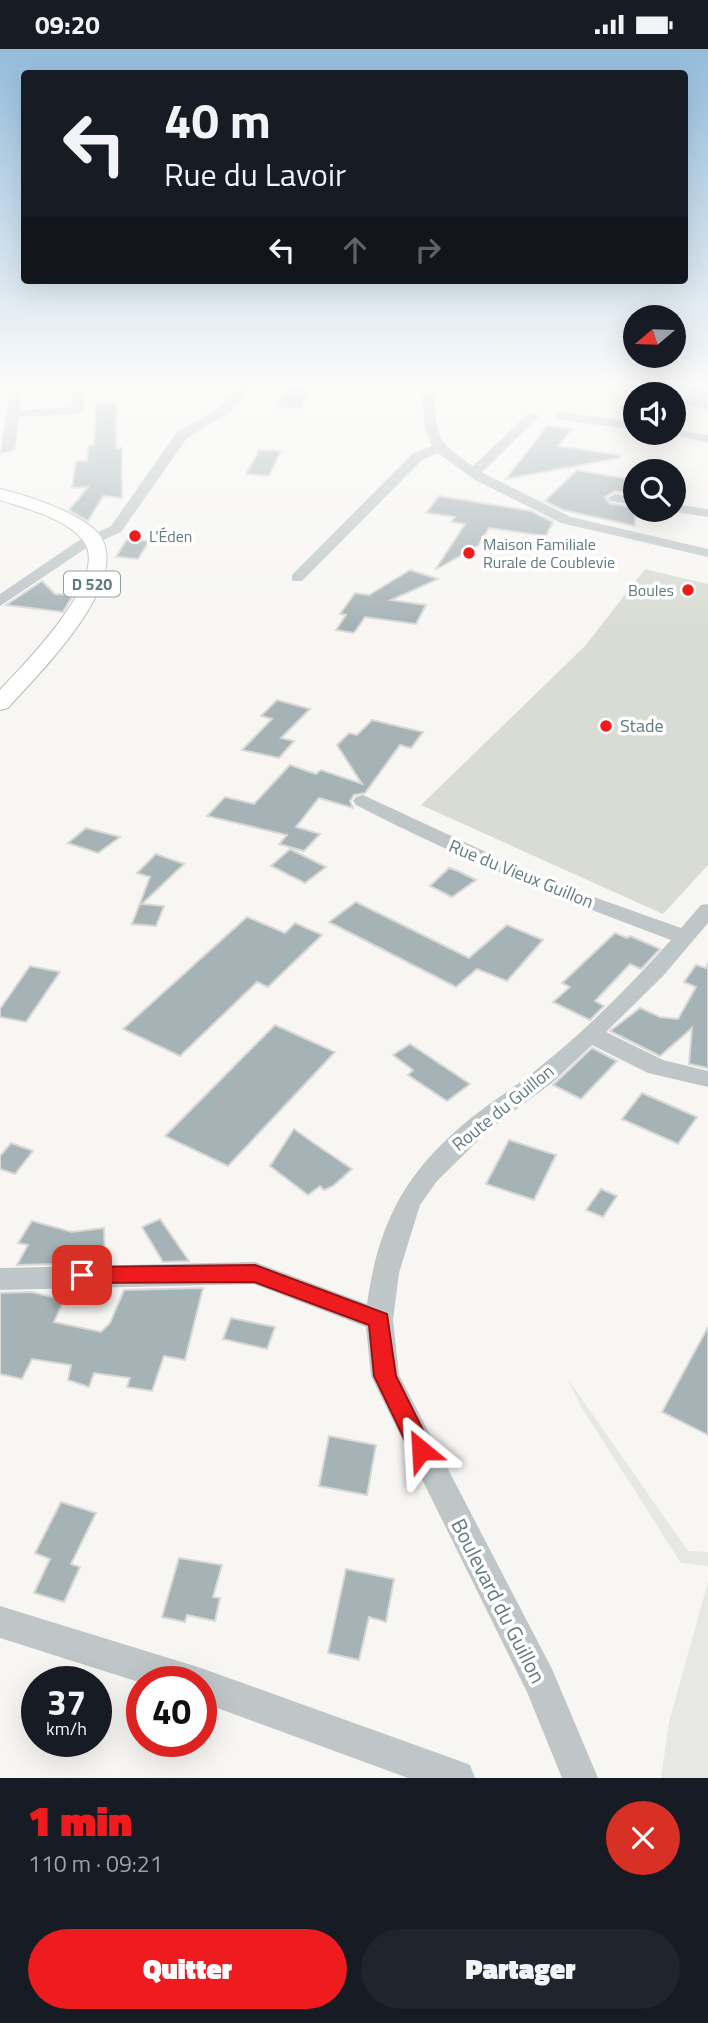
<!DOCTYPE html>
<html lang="fr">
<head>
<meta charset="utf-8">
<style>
	:root { --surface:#171b24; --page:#20242c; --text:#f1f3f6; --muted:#9ea1a6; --accent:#ee1c1e }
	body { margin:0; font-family:"Titillium Web",sans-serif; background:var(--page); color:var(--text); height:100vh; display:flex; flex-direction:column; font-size:26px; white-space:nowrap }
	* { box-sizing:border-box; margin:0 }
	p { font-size:23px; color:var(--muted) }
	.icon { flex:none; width:38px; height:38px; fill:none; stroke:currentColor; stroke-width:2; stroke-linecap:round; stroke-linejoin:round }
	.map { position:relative; height:1729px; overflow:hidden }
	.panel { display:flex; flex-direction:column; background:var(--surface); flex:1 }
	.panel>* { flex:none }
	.guide { position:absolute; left:21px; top:21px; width:667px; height:214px; border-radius:7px; box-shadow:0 7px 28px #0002; background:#171b24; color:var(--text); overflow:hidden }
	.needle { width:46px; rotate:251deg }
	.tools { position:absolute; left:623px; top:256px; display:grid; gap:14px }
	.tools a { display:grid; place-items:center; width:63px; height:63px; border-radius:50%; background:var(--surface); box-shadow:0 7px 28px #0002; font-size:35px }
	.speed { position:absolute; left:21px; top:1617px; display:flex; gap:14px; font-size:35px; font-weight:700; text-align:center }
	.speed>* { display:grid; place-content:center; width:91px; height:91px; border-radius:50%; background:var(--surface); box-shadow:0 7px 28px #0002; line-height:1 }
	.speed small { font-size:18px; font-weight:400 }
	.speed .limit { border:10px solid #d22; background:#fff; color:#111 }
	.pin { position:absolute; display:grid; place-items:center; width:60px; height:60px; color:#fff; margin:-30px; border-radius:14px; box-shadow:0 4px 10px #0006 }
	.me { position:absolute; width:77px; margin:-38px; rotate:333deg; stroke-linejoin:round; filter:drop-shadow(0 0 5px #0008) }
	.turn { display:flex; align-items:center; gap:24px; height:147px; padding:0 28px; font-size:32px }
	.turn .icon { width:91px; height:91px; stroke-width:2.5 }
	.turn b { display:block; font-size:49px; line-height:60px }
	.lanes { display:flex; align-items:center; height:66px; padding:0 28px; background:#0003; justify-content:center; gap:35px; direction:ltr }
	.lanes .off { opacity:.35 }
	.round { display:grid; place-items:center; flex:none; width:74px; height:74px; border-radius:37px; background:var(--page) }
	.head { display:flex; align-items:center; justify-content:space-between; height:119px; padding:0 28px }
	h1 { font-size:42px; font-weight:800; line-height:52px; color:var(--accent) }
	.primary-button { display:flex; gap:14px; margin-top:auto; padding:14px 28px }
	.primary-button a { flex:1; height:80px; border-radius:42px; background:var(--accent); color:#fff; font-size:28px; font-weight:800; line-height:80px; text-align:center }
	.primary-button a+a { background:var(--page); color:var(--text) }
	.status { display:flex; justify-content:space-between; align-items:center; height:49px; padding:0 35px; background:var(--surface); direction:ltr }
	.status svg { height:19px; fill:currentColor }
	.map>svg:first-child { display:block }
	.built { fill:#e7e8e6 }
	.green { fill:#d8dcd2 }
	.building { fill:#a6b3b6; stroke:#d8d8d6; stroke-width:2 }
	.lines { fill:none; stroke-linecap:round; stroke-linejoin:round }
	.major-casing { stroke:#b0b8ba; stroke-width:2 }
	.minor { fill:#bfc6c8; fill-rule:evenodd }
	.major { fill:#fff; fill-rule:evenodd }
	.route { fill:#ee1c1e; stroke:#9b1214; stroke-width:2 }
	.poi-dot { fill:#ee1c1e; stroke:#fff; stroke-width:2.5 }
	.labels { text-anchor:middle; stroke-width:7; stroke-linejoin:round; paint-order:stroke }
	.far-poi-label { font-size:16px; fill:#607a80; stroke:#fff; text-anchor:start }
	.shield { fill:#fff; stroke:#90a2a6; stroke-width:2 }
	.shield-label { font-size:16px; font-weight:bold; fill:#607a80 }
	.poi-label { font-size:18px; fill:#607a80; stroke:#fff; text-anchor:start }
	.street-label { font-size:18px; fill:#607a80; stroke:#fff }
	.near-street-label { font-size:21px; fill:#607a80; stroke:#fff }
</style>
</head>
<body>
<div class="status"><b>09:20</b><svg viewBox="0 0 49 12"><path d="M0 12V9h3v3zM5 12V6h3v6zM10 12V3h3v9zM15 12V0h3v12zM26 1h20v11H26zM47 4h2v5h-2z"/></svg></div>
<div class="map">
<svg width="708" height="1729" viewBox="0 0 708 1729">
	<rect width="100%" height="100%" fill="#f7f6f3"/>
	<g class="built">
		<path d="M567,1329L688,1502L708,1503V1517L681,1514L582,1359Z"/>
		<path d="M708,1533V1729H661L669,1673Z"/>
	</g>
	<path class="green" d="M645,520L708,535V816L663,865L421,756L585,597Z"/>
	<g class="building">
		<path d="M285,337H309L301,359H278Z"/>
		<path d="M695,337H708V360L679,356Z"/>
		<path d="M117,353L116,399H122V449L103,447L88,472L69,461L88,438L72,439L76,412H87L88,397L94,396L96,354Z"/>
		<path d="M547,377L572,380L558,397L620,406V409L506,430Z"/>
		<path d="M259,401L281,402L269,427L246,425Z"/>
		<path d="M577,421L635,431V445L615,442L605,448L610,455L635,458V477L563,461L545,452Z"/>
		<path d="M439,447L531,462L553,473L546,487L489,479L478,497L435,521L465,475L451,473L455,468L426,464Z"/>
		<path d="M127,490L149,492L138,510L116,508Z"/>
		<path d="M410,521L438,530L391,551L426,556L416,575L365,568L354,584L336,581L346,566L340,565L355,544L369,546Z"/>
		<path d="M42,532L55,545L73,546L63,563L6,556Z"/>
		<path d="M277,651L310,660L281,689L294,692L279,709L242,701L272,670L261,667Z"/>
		<path d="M372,671L423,683L411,699L400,696L365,744L354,746L350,752L353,759L319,749L296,778L320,785L304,802L279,795L287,786L207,767L225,748L254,755L290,716L316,725L321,721L362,735L337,696L349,684L357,686Z"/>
		<path d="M86,779L120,788L98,804L68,794Z"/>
		<path d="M290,800L326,818L305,834L271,817Z"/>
		<path d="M156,805L184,815L142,855L164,857L156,877L132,875L150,828L137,824Z"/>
		<path d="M449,819L458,822L476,831L452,848L430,837Z"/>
		<path d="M356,853L469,909L507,876L543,891L507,932L477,920L456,938L329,873Z"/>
		<path d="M247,868L285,884L295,874L322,886L268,938L257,933L180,1007L123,980Z"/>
		<path d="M615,884L627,889L630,887L660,900L641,920L630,915L595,952L604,957L590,971L553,953L570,938L562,934Z"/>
		<path d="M708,914V1019L689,1015L692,979L660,1007L610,982L640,959L660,968L678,970L696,938L684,933L696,916L706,919Z"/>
		<path d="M30,917L60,923L26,973L0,968V960Z"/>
		<path d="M275,976L335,1003L228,1117L165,1087Z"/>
		<path d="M410,995L470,1035L447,1052L408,1026L413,1021L393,1006Z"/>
		<path d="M592,999L617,1012L581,1050L553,1036Z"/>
		<path d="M642,1044L697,1068L678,1095L622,1070Z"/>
		<path d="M294,1080L315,1095L352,1120L333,1137L324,1141L320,1137L308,1146L270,1117Z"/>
		<path d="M509,1091L556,1106L534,1151L486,1135Z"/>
		<path d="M11,1094L33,1102L15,1125L0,1120V1107Z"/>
		<path d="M601,1140L617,1147L603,1168L586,1161Z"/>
		<path d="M160,1170L189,1212L163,1213L142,1178Z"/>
		<path d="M32,1172L72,1183L104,1179L105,1214L17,1216L28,1196L18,1194Z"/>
		<path d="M203,1239L185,1311L164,1307L152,1342L127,1338L130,1329L94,1324L89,1338L68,1331L71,1316L32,1310L22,1330L0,1325V1244L32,1243L64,1251L54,1273L101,1283L110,1274L124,1241Z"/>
		<path d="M231,1269L275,1278L267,1300L223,1290Z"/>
		<path d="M708,1278V1386L662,1363Z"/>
		<path d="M329,1387L376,1396L367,1446L319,1437Z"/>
		<path d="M61,1453L96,1464L71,1515L80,1518L64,1553L34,1544L50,1510L35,1504Z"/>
		<path d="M179,1509L222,1516L213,1548L220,1549L215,1572L187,1566L185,1573L162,1568Z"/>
		<path d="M346,1520L394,1530L386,1573L369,1568L359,1611L328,1604Z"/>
	</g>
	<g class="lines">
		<defs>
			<path id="major" d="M0,440C26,446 86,465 101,488C130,536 38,625 8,659L0,661V641C24,615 114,526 82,490C63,468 26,460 0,451Z"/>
		</defs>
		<use href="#major" class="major-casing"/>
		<g class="minor">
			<path d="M11,337H23L20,361L72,358L73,337H85L84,361L78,365L19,368L15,401L0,405Z"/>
			<path d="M239,337H252L229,364L187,389L121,483L88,498L0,557V545L78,492L111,477L177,383L221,358Z"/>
			<path d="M428,342L434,346C438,391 436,391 473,417L529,364L539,367L482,423L485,425L571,468L708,500V508L561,474L475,431L438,404L422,411L302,532H292V526L412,405L432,397L425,380L422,346Z"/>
			<path d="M560,363L635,373V381L556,370V364Z"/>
			<path d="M674,380L708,386V394L664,383H674Z"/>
			<path d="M615,445L635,448V456L610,452L608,449Z"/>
			<path d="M674,455L708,460V468L669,462L674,460Z"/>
			<path d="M363,746L546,831L681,879L701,856L708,855V874L663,927L606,983L663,1011L708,1022V1038L648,1024L592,996L553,1033L490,1080L437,1132L420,1156L399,1224L393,1271L399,1326L552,1620L598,1729H562L527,1643L371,1327L366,1278L254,1235L0,1241V1219L255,1213L367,1255C379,1171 406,1122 471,1069C492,1052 515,1038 536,1021C584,983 630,937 671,891C563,851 458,809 356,756L353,752L356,748Z"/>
			<path d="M0,1557L201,1619L457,1711L470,1716L475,1729H408L201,1653V1633L142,1634L0,1589Z"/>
		</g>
		<use href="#major" class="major"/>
	</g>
	<linearGradient id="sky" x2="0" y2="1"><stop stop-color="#93bcdc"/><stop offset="0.58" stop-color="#fbfbfa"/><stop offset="1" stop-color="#fbfbfa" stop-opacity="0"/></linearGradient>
	<rect width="708" height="579" fill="url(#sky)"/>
	<path class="route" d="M255,1216L387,1265L396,1327L433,1401L429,1408L421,1411L413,1408L374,1327L369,1276L254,1233L82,1234L75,1232L72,1226L75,1220L82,1218Z"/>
	<g class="poi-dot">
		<circle cx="135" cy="487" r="7"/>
		<circle cx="469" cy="504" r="7"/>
		<circle cx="688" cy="541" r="7"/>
		<circle cx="606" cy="677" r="7"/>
	</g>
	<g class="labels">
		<g class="far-poi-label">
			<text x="149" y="493">L'Éden</text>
			<text x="483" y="501">Maison Familiale<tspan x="483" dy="18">Rurale de Coublevie</tspan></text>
			<text x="674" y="547" text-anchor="end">Boules</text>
		</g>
		<rect class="shield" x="64" y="522.5" width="56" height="25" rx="5"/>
		<g class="shield-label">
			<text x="92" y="541">D 520</text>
		</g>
		<g class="poi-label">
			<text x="620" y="683">Stade</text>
		</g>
		<g class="street-label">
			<text transform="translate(521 825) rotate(22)" y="6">Rue du Vieux Guillon</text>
			<text transform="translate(503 1059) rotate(-39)" y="6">Route du Guillon</text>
		</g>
		<g class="near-street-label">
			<text transform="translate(498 1552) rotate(63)" y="7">Boulevard du Guillon</text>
		</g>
	</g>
</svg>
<div class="tools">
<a><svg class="needle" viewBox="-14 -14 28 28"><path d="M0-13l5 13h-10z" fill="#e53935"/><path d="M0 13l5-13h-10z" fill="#9ea1a6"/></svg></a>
<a><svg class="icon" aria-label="sound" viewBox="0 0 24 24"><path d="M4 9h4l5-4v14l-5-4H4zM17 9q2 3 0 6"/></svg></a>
<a><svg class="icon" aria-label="search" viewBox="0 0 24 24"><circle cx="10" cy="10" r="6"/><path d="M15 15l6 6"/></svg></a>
</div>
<div class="speed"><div>37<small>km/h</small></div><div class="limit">40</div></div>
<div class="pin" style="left:82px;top:1226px;background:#d93025"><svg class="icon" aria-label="arrive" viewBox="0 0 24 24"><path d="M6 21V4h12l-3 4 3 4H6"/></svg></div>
<svg class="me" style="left:421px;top:1401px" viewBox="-20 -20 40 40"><path d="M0-17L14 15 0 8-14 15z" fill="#ee1c1e" stroke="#fff" stroke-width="4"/></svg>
<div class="guide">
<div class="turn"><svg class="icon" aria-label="left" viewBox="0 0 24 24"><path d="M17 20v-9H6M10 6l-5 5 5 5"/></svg><div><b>40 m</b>Rue du Lavoir</div></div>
<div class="lanes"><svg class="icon" aria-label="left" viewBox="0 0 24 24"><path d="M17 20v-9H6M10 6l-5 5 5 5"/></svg><svg class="icon off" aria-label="ahead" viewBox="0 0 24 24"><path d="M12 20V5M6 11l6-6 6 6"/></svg><svg class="icon off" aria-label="right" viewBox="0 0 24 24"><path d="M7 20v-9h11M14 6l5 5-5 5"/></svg></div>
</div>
</div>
<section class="panel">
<div class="head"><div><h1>1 min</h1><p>110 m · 09:21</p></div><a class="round" style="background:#d93025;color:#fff"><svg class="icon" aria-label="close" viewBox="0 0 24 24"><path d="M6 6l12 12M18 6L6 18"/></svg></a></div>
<div class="primary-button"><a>Quitter</a><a>Partager</a></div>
</section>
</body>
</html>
